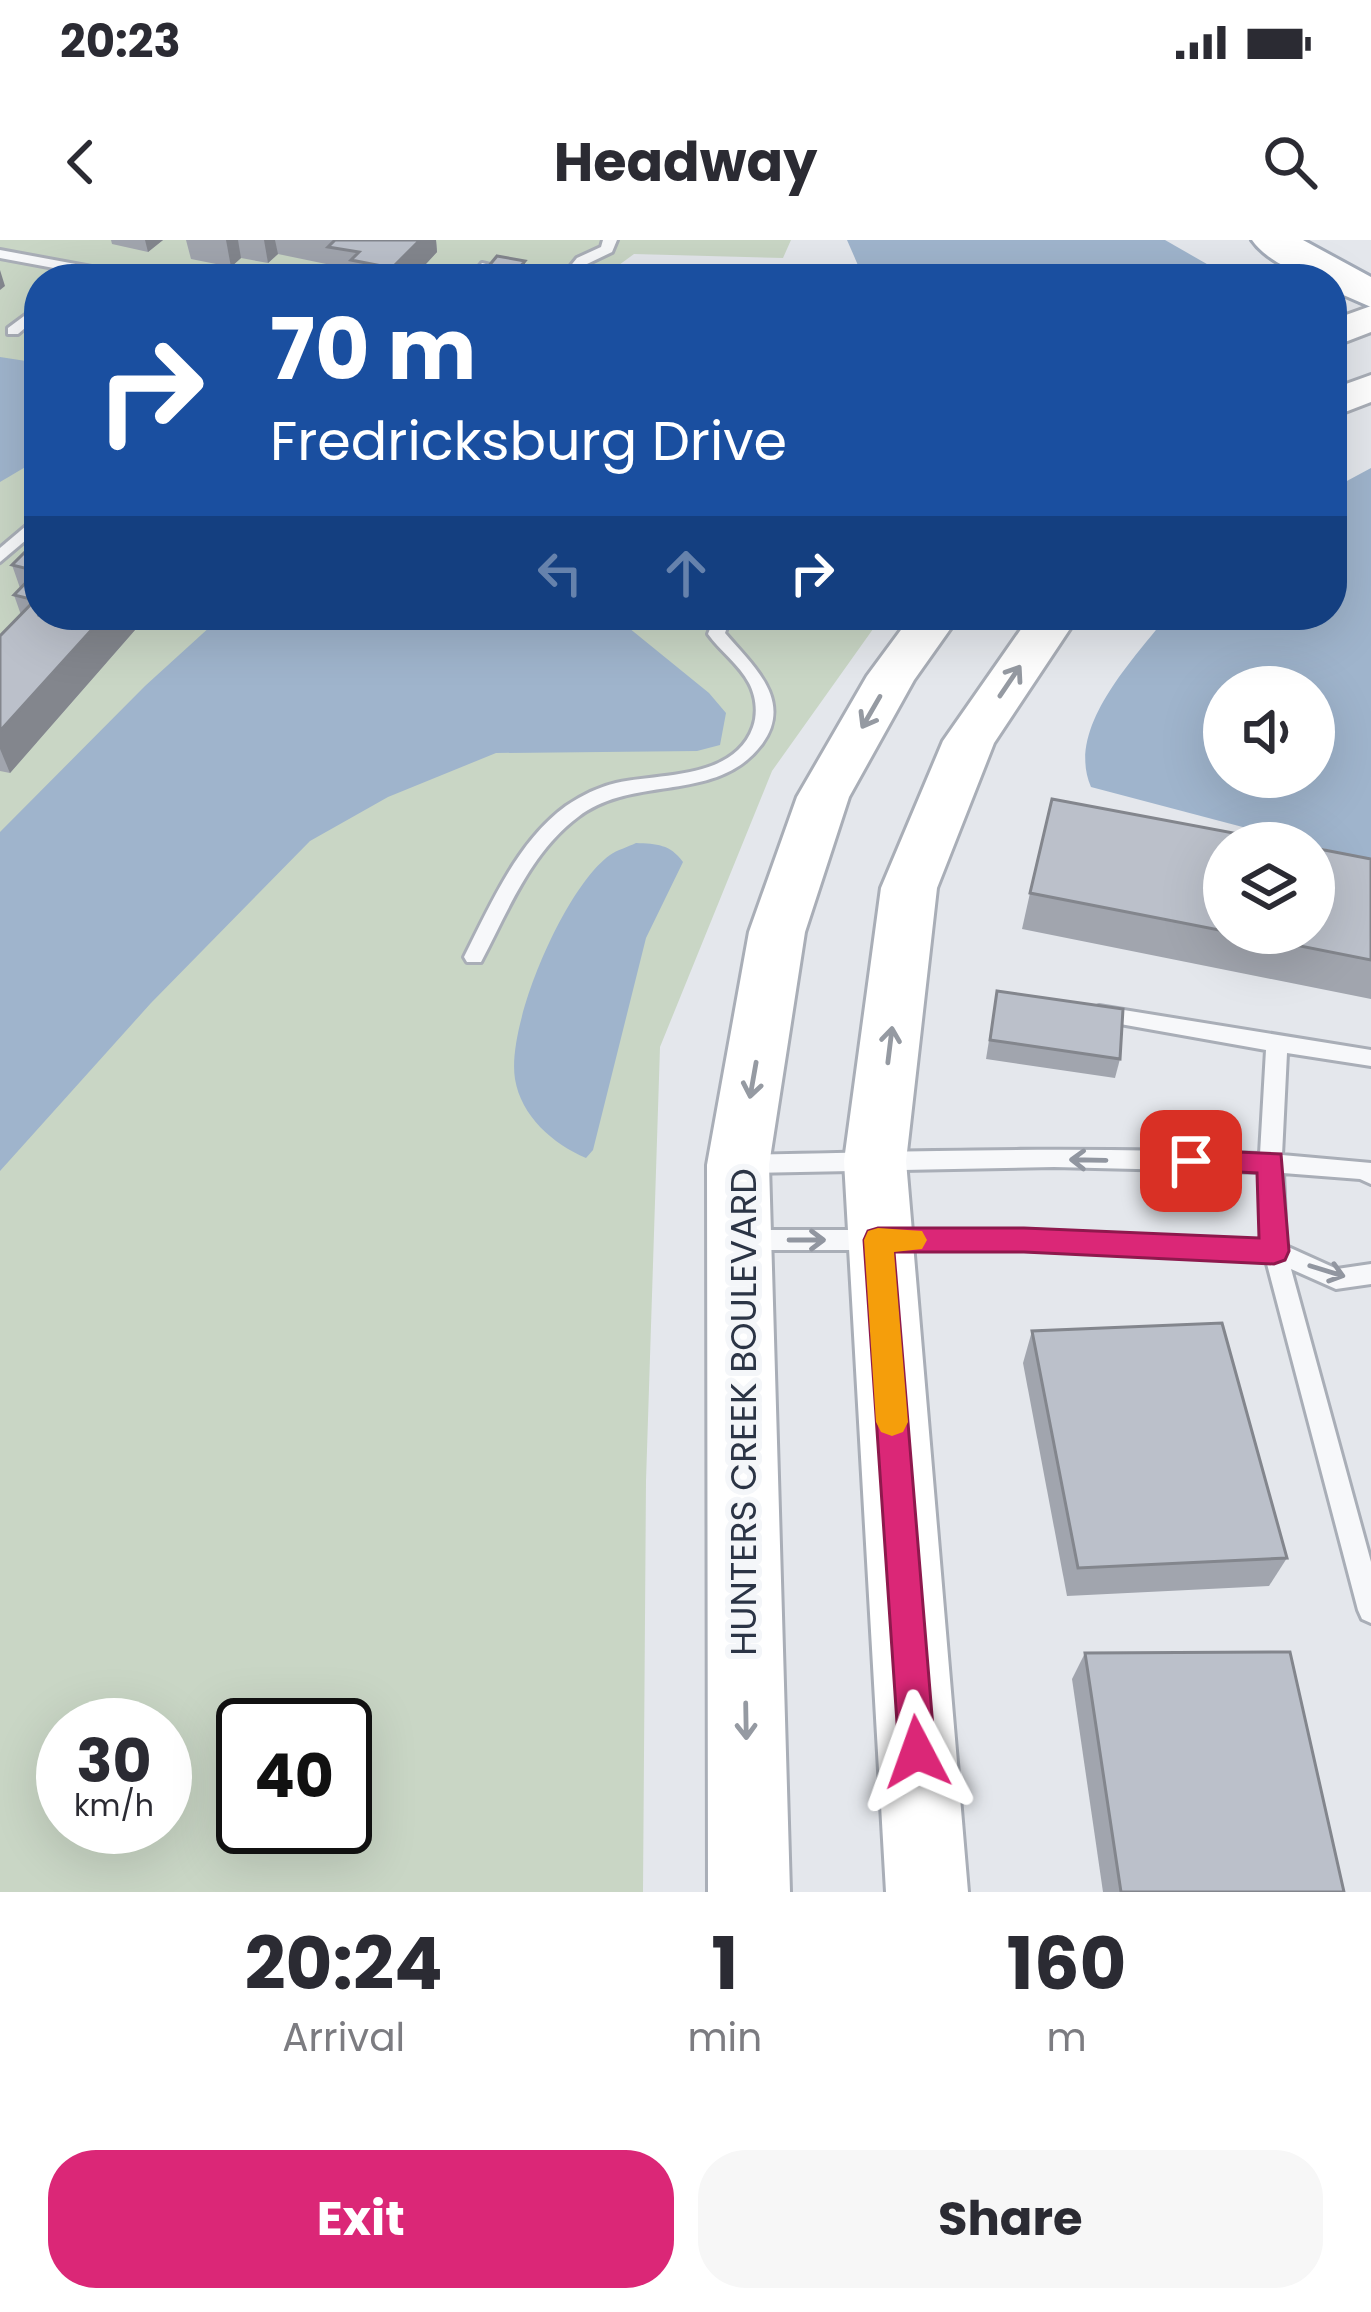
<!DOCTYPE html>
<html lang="en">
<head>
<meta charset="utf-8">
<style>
	:root { --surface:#fff; --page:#f7f7f7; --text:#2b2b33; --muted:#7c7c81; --accent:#db2777 }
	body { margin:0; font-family:Poppins,sans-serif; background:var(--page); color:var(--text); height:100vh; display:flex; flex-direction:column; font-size:45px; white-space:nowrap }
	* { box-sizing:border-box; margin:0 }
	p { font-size:39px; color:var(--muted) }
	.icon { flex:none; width:66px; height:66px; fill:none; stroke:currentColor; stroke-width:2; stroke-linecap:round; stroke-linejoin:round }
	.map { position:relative; height:1652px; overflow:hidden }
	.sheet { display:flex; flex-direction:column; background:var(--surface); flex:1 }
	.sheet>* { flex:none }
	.hud { position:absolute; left:24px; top:24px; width:1323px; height:366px; border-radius:48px; box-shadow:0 12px 48px #0002; background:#1a4fa0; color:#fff; overflow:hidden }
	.controls { position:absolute; left:1203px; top:426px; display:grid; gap:24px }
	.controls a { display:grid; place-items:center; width:132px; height:132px; border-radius:50%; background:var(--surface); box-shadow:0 12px 48px #0002; font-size:60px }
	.speed { position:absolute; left:36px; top:1458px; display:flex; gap:24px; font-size:60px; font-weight:700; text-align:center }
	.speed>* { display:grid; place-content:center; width:156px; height:156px; border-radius:50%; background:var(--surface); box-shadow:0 12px 48px #0002; line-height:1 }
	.speed small { font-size:30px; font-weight:400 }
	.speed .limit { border:6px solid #111; border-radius:18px; background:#fff; color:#111 }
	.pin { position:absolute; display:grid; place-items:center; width:102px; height:102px; color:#fff; margin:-51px; border-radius:24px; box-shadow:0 6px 18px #0006 }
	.me { position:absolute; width:132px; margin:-66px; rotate:356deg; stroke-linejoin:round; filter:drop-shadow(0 0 9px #0008) }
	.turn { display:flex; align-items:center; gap:42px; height:252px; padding:0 48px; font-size:54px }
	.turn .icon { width:156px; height:156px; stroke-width:2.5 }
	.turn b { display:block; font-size:84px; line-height:102px }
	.lanes { display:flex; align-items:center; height:114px; padding:0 48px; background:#0003; justify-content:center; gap:60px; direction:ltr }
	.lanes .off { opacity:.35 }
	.eta { display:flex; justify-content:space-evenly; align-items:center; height:204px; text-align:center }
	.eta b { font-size:72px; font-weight:700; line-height:84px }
	.action { display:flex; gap:24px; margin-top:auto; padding:24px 48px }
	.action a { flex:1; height:138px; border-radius:48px; background:var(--accent); color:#fff; font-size:48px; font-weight:700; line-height:138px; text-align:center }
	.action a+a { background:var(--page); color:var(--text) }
	.status { display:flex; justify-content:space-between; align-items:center; height:84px; padding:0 60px; background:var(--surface); direction:ltr }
	.status svg { height:33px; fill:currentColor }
	header { display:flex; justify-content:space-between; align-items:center; height:156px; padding:0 48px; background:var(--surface); font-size:54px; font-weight:700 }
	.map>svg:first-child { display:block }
	.green { fill:#c9d6c5; fill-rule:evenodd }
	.water { fill:#9fb4cc; fill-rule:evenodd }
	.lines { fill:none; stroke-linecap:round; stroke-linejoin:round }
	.lane-casing { stroke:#a9aeb7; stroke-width:6 }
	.secondary-casing { stroke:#a9aeb7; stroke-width:6 }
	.primary-casing { stroke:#a3abb8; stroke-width:6 }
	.lane { fill:#f7f8fa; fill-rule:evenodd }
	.secondary { fill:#fff; fill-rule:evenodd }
	.primary { fill:#fff; fill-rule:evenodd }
	.wall { fill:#a1a5ae }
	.shaded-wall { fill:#83868d }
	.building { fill:#bbc0ca; stroke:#83868d; stroke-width:3 }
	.oneway { stroke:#959aa2 }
	.oneway2 { stroke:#9196a0 }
	.route { fill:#db2777; stroke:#8e194d; stroke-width:3 }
	.slow { fill:#f59e0b }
	.labels { text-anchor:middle; stroke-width:12; stroke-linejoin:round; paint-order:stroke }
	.street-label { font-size:36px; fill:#2b3445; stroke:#f4f6f9 }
</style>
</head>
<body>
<div class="status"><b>20:23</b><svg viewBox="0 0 49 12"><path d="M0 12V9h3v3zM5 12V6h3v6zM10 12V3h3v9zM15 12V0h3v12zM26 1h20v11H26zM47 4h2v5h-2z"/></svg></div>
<header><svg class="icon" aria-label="back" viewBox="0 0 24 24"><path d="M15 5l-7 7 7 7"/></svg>Headway<svg class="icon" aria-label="search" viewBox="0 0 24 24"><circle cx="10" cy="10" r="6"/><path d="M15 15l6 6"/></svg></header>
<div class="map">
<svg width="1371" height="1652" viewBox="0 0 1371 1652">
	<rect width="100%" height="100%" fill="#e4e7ec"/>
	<path class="green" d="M0,0H791L783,18L634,14L600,39H39V375H883L772,531L660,807L646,1241L643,1652H0ZM63,1485H165V1587H63ZM243,1485H345V1587H243Z"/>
	<g class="water">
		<path d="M847,0H1165L1233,39H864Z"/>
		<path d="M0,117L39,123V219L0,242Z"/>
		<path d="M1371,228V621L1091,547C1065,488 1134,419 1168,375H1332V249ZM1224,447H1314V537H1224Z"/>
		<path d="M223,375H613L709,453L726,473L720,505L697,511L496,513L388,557L310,601L151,763L0,931V592L145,446Z"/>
		<path d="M636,603C657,604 670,604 683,622L646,698L593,910L586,918C553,904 521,876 515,839C506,784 565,647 610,615C617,610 628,607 636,603Z"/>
	</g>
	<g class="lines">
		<defs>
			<g id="lane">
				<path d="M603,0H617L612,12L587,24L574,39H560L577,18L601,7Z"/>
				<path d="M0,10L135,35L142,39H113L0,18Z"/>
				<path d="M482,23L494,26L483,39H469Z"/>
				<path d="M39,65V76L18,94H8V88Z"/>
				<path d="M39,275V289L0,322V308Z"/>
				<path d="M715,375H731L725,393C752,425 794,460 762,504C718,564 633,534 578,577C530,613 508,671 481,722H467L464,717C491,664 517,602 566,566C581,556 598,547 616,543C660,533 734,540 753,487C758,473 756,456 749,443C739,424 720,411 708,394Z"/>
				<path d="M1099,766L1371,810V826L1287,813L1282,915L1371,923V944L1360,939L1283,933L1286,1006L1337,1029L1371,1024V1044L1336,1049L1291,1029L1371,1322V1383L1362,1379L1358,1370L1266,1020L1024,1010H743L735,1007L732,1000L735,993L743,990H1024L1263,1001L1260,932L1054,927L744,933L736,930L733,924L736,918L744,915C916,911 1088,906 1260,914L1266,810L1092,779L1089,774L1092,769Z"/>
			</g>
			<g id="secondary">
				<path d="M1371,66V92L1332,107V80Z"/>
				<path d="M1371,135V162L1332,177V149Z"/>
				<path d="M912,375H960L914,440L849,557L805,692L769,925L790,1652H708L707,925L749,692L797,557L867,436Z"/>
				<path d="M1031,375H1079L994,503L937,648L906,921L968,1652H886L844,921L881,648L943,501Z"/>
			</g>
			<path id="primary" d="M1252,0H1303L1371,37V67L1332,50V39C1306,39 1267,22 1252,0Z"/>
		</defs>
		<use href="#lane" class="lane-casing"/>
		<use href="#secondary" class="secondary-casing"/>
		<use href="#primary" class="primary-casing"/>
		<use href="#lane" class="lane"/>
		<use href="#secondary" class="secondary"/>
		<use href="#primary" class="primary"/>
	</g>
	<g class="wall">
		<path d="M111,0H163L148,12L112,4Z"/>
		<path d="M186,0H436L437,12L412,39H354L333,34L331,25L278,14L268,23L241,18L231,27L191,19Z"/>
		<path d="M39,67V95L36,94L30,75Z"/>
		<path d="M39,298V375H140L142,382L10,533L0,531V396L21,375L14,355L20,348L12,325Z"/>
		<path d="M1224,603V693H1314L1371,619V759L1022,689L1030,653Z"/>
		<path d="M997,751L1120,819L1115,838L986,819Z"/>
		<path d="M1032,1091L1287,1318L1269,1346L1067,1356L1023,1123Z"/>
		<path d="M1085,1413L1344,1652H1103L1072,1439Z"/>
	</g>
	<g class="shaded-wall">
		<path d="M145,0H163L148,12Z"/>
		<path d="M226,0H238L241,18L231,27Z"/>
		<path d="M264,0H275L278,14L268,23Z"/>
		<path d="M420,0H436L437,12L412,39H394L392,28Z"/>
		<path d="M525,21V30L518,39H510Z"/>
		<path d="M0,30L5,46L0,50Z"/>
		<path d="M105,375H140L142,382L10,533L0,509V491Z"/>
	</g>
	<g class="building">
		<path d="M335,0H420L392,28L351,20L359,12L328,7Z"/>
		<path d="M497,16L525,21L510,39H478Z"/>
		<path d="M39,298V375H105L0,491V396L35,360L14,355L37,331L12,325Z"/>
		<path d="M1052,559L1287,603H1224V691L1030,653Z"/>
		<path d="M1314,608L1371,619V720L1234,693H1314Z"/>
		<path d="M997,751L1123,769L1120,819L990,800Z"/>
		<path d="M1222,1083L1287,1318L1078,1328L1032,1091Z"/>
		<path d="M1290,1412L1344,1652H1121L1085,1413Z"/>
	</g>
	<defs><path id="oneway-shaft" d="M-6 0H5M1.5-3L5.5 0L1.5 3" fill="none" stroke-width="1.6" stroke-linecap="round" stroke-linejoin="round" transform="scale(3)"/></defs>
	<g class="oneway">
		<use href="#oneway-shaft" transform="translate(1010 441) rotate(-56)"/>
		<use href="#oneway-shaft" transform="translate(871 472) rotate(120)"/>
		<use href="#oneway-shaft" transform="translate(890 805) rotate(-83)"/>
		<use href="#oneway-shaft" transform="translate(753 840) rotate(100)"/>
		<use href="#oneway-shaft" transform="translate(746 1481) rotate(89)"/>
	</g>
	<g class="oneway2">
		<use href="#oneway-shaft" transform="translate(1088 920) rotate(-179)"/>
		<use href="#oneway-shaft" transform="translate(807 1000)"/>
		<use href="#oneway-shaft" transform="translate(1327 1031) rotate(17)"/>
	</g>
	<path class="route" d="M1191,910L1281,914L1289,1011L1285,1020L1274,1024L1024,1012H894L935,1512L929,1525L917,1530L904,1525L899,1512L864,1000L868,991L878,988H1024L1259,998L1257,933L1181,929L1176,921L1181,913Z"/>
	<path class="slow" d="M878,988L922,991L927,1000L922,1009L894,1012L908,1182L903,1192L892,1196L881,1192L876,1182L864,1000L868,991Z"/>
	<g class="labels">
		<g class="street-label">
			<text transform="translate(743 1172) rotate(-90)" y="13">HUNTERS CREEK BOULEVARD</text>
		</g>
	</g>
</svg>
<div class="controls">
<a><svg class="icon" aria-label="sound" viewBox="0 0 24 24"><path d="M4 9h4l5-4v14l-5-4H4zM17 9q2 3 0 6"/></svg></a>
<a><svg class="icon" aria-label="layers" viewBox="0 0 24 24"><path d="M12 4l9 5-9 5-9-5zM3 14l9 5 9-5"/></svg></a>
</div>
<div class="speed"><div>30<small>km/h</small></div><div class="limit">40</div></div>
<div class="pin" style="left:1191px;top:921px;background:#d93025"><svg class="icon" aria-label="arrive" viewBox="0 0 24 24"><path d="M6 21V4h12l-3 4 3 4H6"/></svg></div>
<svg class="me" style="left:917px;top:1512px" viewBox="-20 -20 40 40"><path d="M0-17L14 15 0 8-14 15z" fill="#db2777" stroke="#fff" stroke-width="4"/></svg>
<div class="hud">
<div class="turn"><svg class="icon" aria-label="right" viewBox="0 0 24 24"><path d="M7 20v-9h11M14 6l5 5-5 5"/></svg><div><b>70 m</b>Fredricksburg Drive</div></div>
<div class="lanes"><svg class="icon off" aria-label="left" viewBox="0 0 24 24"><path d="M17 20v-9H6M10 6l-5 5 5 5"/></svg><svg class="icon off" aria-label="ahead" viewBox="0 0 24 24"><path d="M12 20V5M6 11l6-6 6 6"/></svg><svg class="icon" aria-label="right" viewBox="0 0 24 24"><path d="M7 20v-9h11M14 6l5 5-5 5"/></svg></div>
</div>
</div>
<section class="sheet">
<div class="eta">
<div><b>20:24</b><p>Arrival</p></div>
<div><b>1</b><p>min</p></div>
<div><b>160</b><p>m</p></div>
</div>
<div class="action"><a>Exit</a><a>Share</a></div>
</section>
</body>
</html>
